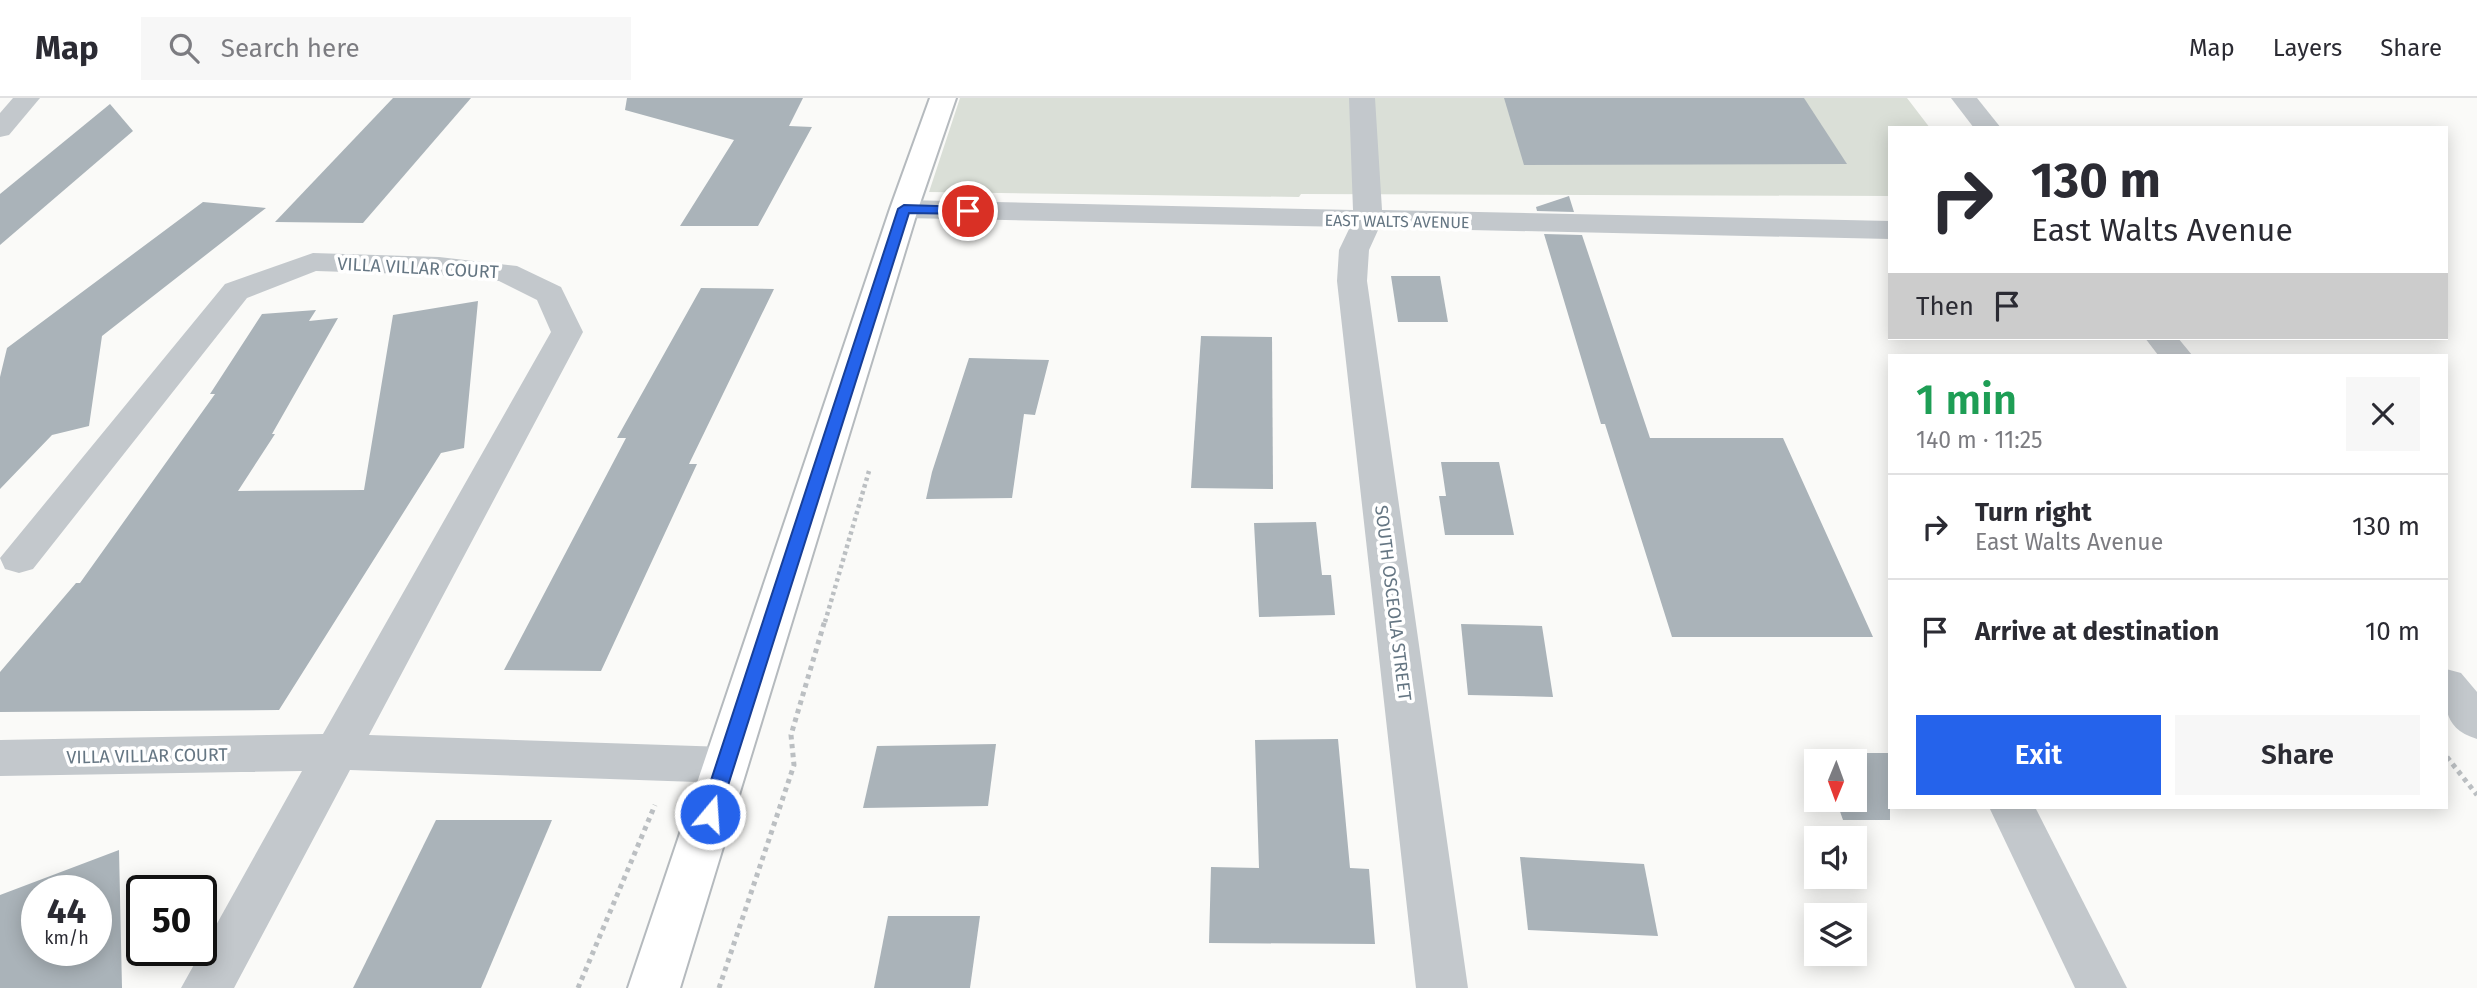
<!DOCTYPE html>
<html lang="en">
<head>
<meta charset="utf-8">
<style>
	:root { --surface:#fff; --page:#f7f7f7; --text:#2b2b33; --muted:#7c7c81; --line:#e1e1e2; --accent:#2563eb }
	body { margin:0; font-family:"Fira Sans",sans-serif; background:var(--page); color:var(--text); height:100vh; display:flex; flex-direction:column; font-size:26px; white-space:nowrap }
	* { box-sizing:border-box; margin:0 }
	p { font-size:23px; color:var(--muted) }
	.icon { flex:none; width:38px; height:38px; fill:none; stroke:currentColor; stroke-width:2; stroke-linecap:round; stroke-linejoin:round }
	.map { position:relative; flex:1; overflow:hidden }
	.drawer { position:absolute; left:1888px; top:256px; width:560px; height:455px; display:flex; flex-direction:column; background:var(--surface); border-radius:0px; box-shadow:0 4px 18px #0003 }
	.drawer>* { flex:none }
	.guide { position:absolute; left:1888px; top:28px; width:560px; height:214px; border-radius:0px; box-shadow:0 4px 18px #0003; background:#fff; color:var(--text); overflow:hidden }
	.needle { width:46px; rotate:181deg }
	.tools { position:absolute; left:1804px; top:651px; display:grid; gap:14px }
	.tools a { display:grid; place-items:center; width:63px; height:63px; border-radius:0px; background:var(--surface); box-shadow:0 4px 18px #0003; font-size:35px }
	.speed { position:absolute; left:21px; top:777px; display:flex; gap:14px; font-size:35px; font-weight:700; text-align:center }
	.speed>* { display:grid; place-content:center; width:91px; height:91px; border-radius:50%; background:var(--surface); box-shadow:0 4px 18px #0003; line-height:1 }
	.speed small { font-size:18px; font-weight:400 }
	.speed .limit { border:4px solid #111; border-radius:10px; background:#fff; color:#111 }
	.pin { position:absolute; display:grid; place-items:center; width:60px; height:60px; color:#fff; margin:-30px; border:4px solid #fff; border-radius:50%; box-shadow:0 2px 7px #0007 }
	.me { position:absolute; width:77px; margin:-38px; rotate:18deg; stroke-linejoin:round; filter:drop-shadow(0 0 5px #0008) }
	.turn { display:flex; align-items:center; gap:24px; height:147px; padding:0 28px; font-size:32px }
	.turn .icon { width:91px; height:91px; stroke-width:2.5 }
	.turn b { display:block; font-size:49px; line-height:60px }
	.then { display:flex; align-items:center; height:66px; padding:0 28px; background:#0003; gap:14px; font-size:26px }
	.round { display:grid; place-items:center; flex:none; width:74px; height:74px; border-radius:0px; background:var(--page) }
	.summary { display:flex; align-items:center; justify-content:space-between; height:119px; padding:0 28px }
	h1 { font-size:42px; font-weight:600; line-height:52px; color:#1e9e55 }
	.button { display:flex; gap:14px; margin-top:auto; padding:14px 28px }
	.button a { flex:1; height:80px; border-radius:0px; background:var(--accent); color:#fff; font-size:28px; font-weight:600; line-height:80px; text-align:center }
	.button a+a { background:var(--page); color:var(--text) }
	ul { padding:0; list-style:none }
	li { display:flex; align-items:center; gap:21px; height:105px; padding:0 28px; border-top:2px solid var(--line) }
	li div { flex:1 }
	li b { display:block; font-size:26px }
	li em { font-style:normal }
	header { display:flex; align-items:center; gap:42px; box-sizing:border-box; height:98px; padding:0 35px; background:var(--surface); border-bottom:2px solid var(--line) }
	header strong { font-size:33px }
	nav { display:flex; gap:38px; margin-inline-start:auto; font-size:24px }
	.search { width:490px; height:63px; background:var(--page); display:flex; align-items:center; gap:18px; box-sizing:border-box; padding:0 24px; border-radius:0px; color:var(--muted); font-size:26px }
	.map>svg:first-child { display:block }
	.green { fill:#dadfd7 }
	.building { fill:#aab3b9; fill-rule:evenodd }
	.lines { fill:none; stroke-linecap:round; stroke-linejoin:round }
	.major-casing { stroke:#b5babe; stroke-width:4 }
	.path-far1 { stroke:#bbbfc2; stroke-width:4.5; stroke-dasharray:3.5 3.5; stroke-linecap:butt }
	.path { stroke:#bbbfc2; stroke-width:5; stroke-dasharray:4.5 4.5; stroke-linecap:butt }
	.minor { fill:#c3c8cc; fill-rule:evenodd }
	.major { fill:#fff; fill-rule:evenodd }
	.route { fill:#2563eb; stroke:#184099; stroke-width:2 }
	.labels { text-anchor:middle; stroke-width:7; stroke-linejoin:round; paint-order:stroke }
	.far-street-label { font-size:16px; fill:#657683; stroke:#fff }
	.street-label { font-size:18px; fill:#657683; stroke:#fff }
</style>
</head>
<body>
<header>
<strong>Map</strong>
<div class="search"><svg class="icon" aria-label="search" viewBox="0 0 24 24"><circle cx="10" cy="10" r="6"/><path d="M15 15l6 6"/></svg>Search here</div>
<nav><a>Map</a><a>Layers</a><a>Share</a></nav>
</header>
<div class="map">
<svg width="2477" height="890" viewBox="0 0 2477 890">
	<rect width="100%" height="100%" fill="#fafaf8"/>
	<path class="green" d="M960,0H1907L1930,30H1890V98L1301,96L1299,99L929,94Z"/>
	<g class="building">
		<path d="M393,0H471L363,125L275,124Z"/>
		<path d="M627,0H803L789,28L812,29L758,128H680L734,42L625,12Z"/>
		<path d="M1504,0H1804L1847,66L1524,67Z"/>
		<path d="M110,6L133,33L0,147V96Z"/>
		<path d="M1569,98L1574,114L1537,113L1536,109Z"/>
		<path d="M203,104L266,110L102,238L89,328L52,337L0,391V279L7,250Z"/>
		<path d="M1544,136L1582,137L1650,340H1783L1873,539H1672L1605,326H1601Z"/>
		<path d="M1391,178H1440L1448,224H1398Z"/>
		<path d="M701,190L774,191L689,366H697L601,573L504,572L626,340H617Z"/>
		<path d="M478,203L464,350L441,355L279,612L0,614V574L76,485H80L215,296H210L262,216L316,212L309,223L338,220L272,336H275L238,393L364,392L393,217Z"/>
		<path d="M1201,238L1272,239L1273,391L1191,390Z"/>
		<path d="M969,260L1049,262L1035,317L1024,316L1012,400L926,401L932,374Z"/>
		<path d="M1441,364H1499L1514,437H1445L1439,398H1446Z"/>
		<path d="M1316,424L1322,477H1331L1335,517L1259,519L1254,425Z"/>
		<path d="M1461,526L1542,528L1553,599L1468,597Z"/>
		<path d="M1338,641L1350,770L1369,771L1375,846L1209,845L1211,769L1259,770L1255,642Z"/>
		<path d="M996,646L988,708L863,710L877,648Z"/>
		<path d="M1819,655H1890V722H1843L1836,702H1855V663H1822Z"/>
		<path d="M436,722H552L481,890H353Z"/>
		<path d="M119,752L122,890H0V797ZM37,793H96V852H37Z"/>
		<path d="M1520,759L1644,766L1658,838L1528,832Z"/>
		<path d="M888,818H980L970,890H874Z"/>
	</g>
	<g class="lines">
		<defs>
			<path id="major" d="M930,0H956L918,111L680,890H628L890,111Z"/>
		</defs>
		<use href="#major" class="major-casing"/>
		<path class="path-far1" d="M825,524L869,373"/>
		<g class="path">
			<path d="M2447,659L2477,697"/>
			<path d="M578,890L655,707"/>
			<path d="M719,890L794,667L791,637L825,522"/>
		</g>
		<g class="minor">
			<path d="M13,0H40L9,37L0,39V15Z"/>
			<path d="M1349,0H1375L1382,112L1890,123V141L1379,130L1369,152L1367,183L1468,890H1416L1337,183L1339,152L1350,129L904,120L894,117L890,111L894,105L904,102L1353,112Z"/>
			<path d="M1951,0H1977L2001,30H1974Z"/>
			<path d="M313,155L439,159L517,168L561,189L583,234L369,637L726,649L742,654L748,667L742,680L726,685L350,672L234,890H181L302,673L0,678V642L323,636L551,234L537,202L499,183L439,177L316,173L247,200L33,471L19,475L5,471L0,460L225,186Z"/>
			<path d="M2145,240H2178L2192,257H2158Z"/>
			<path d="M2446,571L2461,575L2477,594V641C2439,629 2446,604 2446,571Z"/>
			<path d="M1989,709H2035L2127,890H2075Z"/>
		</g>
		<use href="#major" class="major"/>
	</g>
	<path class="route" d="M904,107L968,109L974,113L968,116L909,115L719,716L717,722L710,724L703,722L700,716L898,111Z"/>
	<g class="labels">
		<g class="far-street-label">
			<text transform="translate(1397 123) rotate(1)" y="6">EAST WALTS AVENUE</text>
		</g>
		<g class="street-label">
			<text transform="translate(418 170) rotate(3)" y="6">VILLA VILLAR COURT</text>
			<text transform="translate(1393 505) rotate(83)" y="6">SOUTH OSCEOLA STREET</text>
			<text transform="translate(147 658) rotate(-1)" y="6">VILLA VILLAR COURT</text>
		</g>
	</g>
</svg>
<div class="tools">
<a><svg class="needle" viewBox="-14 -14 28 28"><path d="M0-13l5 13h-10z" fill="#e53935"/><path d="M0 13l5-13h-10z" fill="#7c7c81"/></svg></a>
<a><svg class="icon" aria-label="sound" viewBox="0 0 24 24"><path d="M4 9h4l5-4v14l-5-4H4zM17 9q2 3 0 6"/></svg></a>
<a><svg class="icon" aria-label="layers" viewBox="0 0 24 24"><path d="M12 4l9 5-9 5-9-5zM3 14l9 5 9-5"/></svg></a>
</div>
<div class="speed"><div>44<small>km/h</small></div><div class="limit">50</div></div>
<div class="pin" style="left:968px;top:113px;background:#d93025"><svg class="icon" aria-label="arrive" viewBox="0 0 24 24"><path d="M6 21V4h12l-3 4 3 4H6"/></svg></div>
<svg class="me" style="left:710px;top:716px" viewBox="-20 -20 40 40"><circle r="17" fill="#2563eb" stroke="#fff" stroke-width="3"/><path d="M0-11L8 9 0 5-8 9z" fill="#fff"/></svg>
<div class="guide">
<div class="turn"><svg class="icon" aria-label="right" viewBox="0 0 24 24"><path d="M7 20v-9h11M14 6l5 5-5 5"/></svg><div><b>130 m</b>East Walts Avenue</div></div>
<div class="then">Then<svg class="icon" aria-label="arrive" viewBox="0 0 24 24"><path d="M6 21V4h12l-3 4 3 4H6"/></svg></div>
</div>
<section class="drawer">
<div class="summary"><div><h1>1 min</h1><p>140 m · 11:25</p></div><a class="round"><svg class="icon" aria-label="close" viewBox="0 0 24 24"><path d="M6 6l12 12M18 6L6 18"/></svg></a></div>
<ul>
<li><svg class="icon" aria-label="right" viewBox="0 0 24 24"><path d="M7 20v-9h11M14 6l5 5-5 5"/></svg><div><b>Turn right</b><p>East Walts Avenue</p></div><em>130 m</em></li>
<li><svg class="icon" aria-label="arrive" viewBox="0 0 24 24"><path d="M6 21V4h12l-3 4 3 4H6"/></svg><div><b>Arrive at destination</b></div><em>10 m</em></li>
</ul>
<div class="button"><a>Exit</a><a>Share</a></div>
</section>
</div>
</body>
</html>
